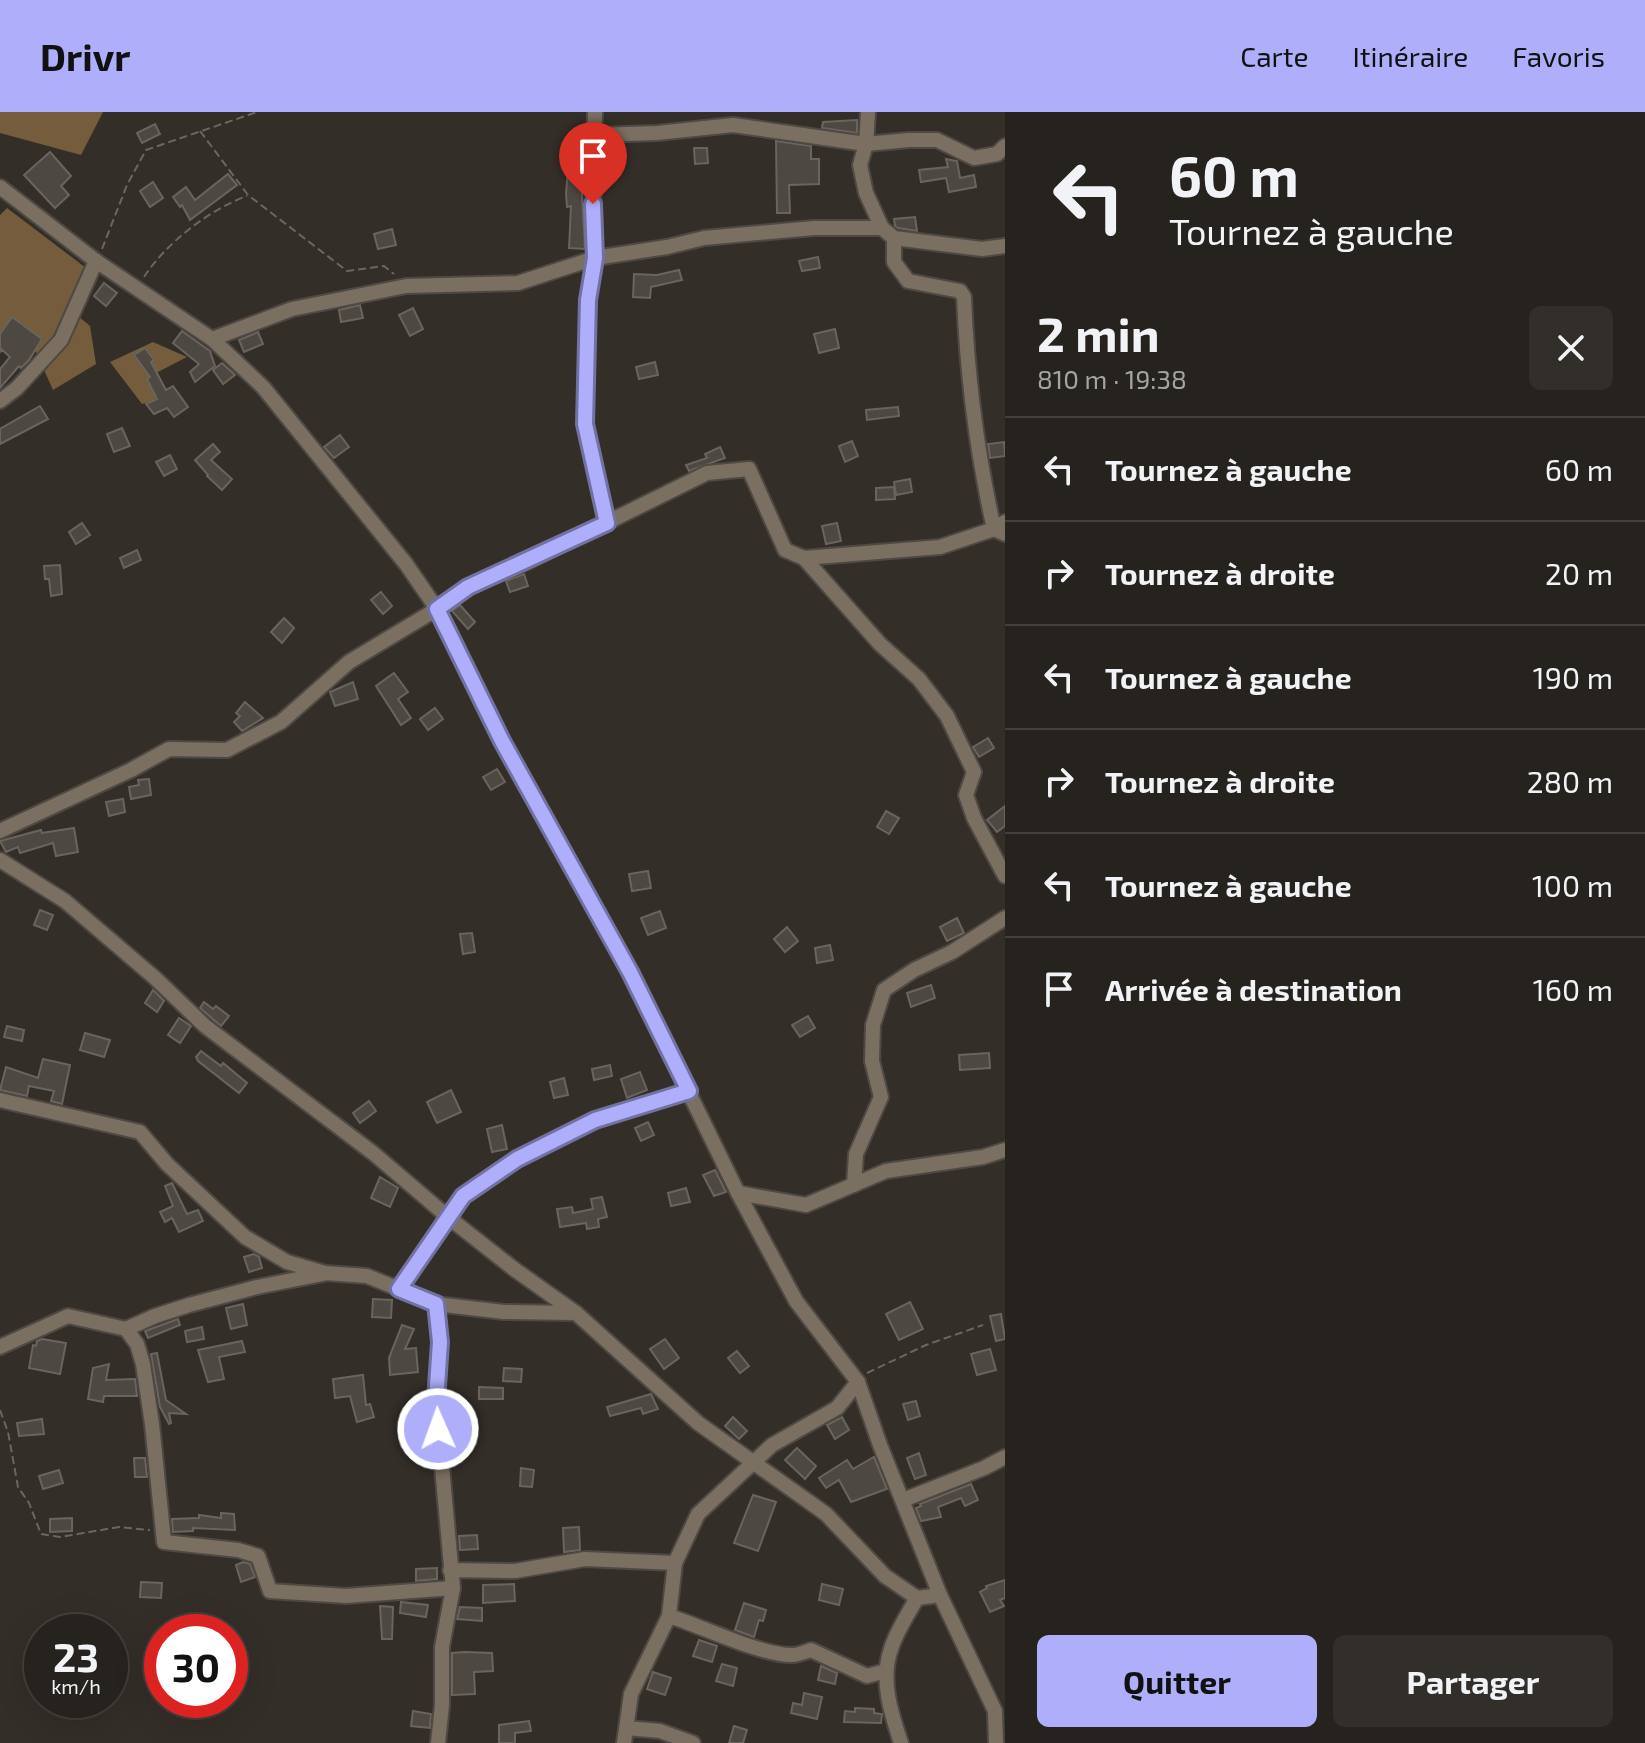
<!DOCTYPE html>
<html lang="fr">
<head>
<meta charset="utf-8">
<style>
	:root { --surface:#26221e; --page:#322f2b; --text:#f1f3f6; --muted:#a4a4a4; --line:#423f3c; --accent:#aeaefa }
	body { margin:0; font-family:"Exo 2",sans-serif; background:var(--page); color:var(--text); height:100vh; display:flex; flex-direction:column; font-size:30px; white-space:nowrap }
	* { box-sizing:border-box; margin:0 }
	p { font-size:26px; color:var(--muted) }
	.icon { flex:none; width:44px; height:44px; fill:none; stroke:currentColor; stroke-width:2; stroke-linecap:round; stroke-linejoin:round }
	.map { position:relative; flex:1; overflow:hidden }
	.details { display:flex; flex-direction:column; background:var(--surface); width:640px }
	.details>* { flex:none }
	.banner { background:#26221e; color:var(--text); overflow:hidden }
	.speed { position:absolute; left:24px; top:1502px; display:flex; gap:16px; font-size:40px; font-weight:700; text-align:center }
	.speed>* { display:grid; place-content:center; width:104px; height:104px; border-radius:50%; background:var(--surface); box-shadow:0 8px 32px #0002,0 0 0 2px var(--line); line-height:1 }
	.speed small { font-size:20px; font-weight:400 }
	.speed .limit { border:12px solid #d22; background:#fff; color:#111 }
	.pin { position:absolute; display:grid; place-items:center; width:68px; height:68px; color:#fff; margin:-82px -34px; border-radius:50% 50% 50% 0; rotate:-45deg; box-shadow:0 0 8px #0007 }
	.pin .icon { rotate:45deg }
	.me { position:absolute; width:88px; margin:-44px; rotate:358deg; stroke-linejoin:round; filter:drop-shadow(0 0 6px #0008) }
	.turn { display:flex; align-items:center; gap:28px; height:168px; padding:0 32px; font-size:36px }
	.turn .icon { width:104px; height:104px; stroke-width:2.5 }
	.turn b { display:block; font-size:56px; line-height:68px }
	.round { display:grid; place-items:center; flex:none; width:84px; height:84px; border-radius:12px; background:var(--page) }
	.headline { display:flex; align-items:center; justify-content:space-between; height:136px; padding:0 32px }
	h1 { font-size:48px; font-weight:700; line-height:60px }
	.button { display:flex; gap:16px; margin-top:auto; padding:16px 32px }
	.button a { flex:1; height:92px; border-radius:12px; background:var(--accent); color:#111; font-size:32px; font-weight:700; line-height:92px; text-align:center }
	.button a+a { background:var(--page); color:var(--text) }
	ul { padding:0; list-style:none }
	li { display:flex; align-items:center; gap:24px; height:104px; padding:0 32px; border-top:2px solid var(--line) }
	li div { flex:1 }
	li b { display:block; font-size:30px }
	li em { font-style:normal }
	header { display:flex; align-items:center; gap:48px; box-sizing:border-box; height:112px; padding:0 40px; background:var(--accent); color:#111 }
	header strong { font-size:38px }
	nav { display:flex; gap:44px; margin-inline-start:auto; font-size:28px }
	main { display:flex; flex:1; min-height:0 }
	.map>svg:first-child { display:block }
	.forest { fill:#745c3d }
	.building { fill:#4d4841; stroke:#69645d; stroke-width:2 }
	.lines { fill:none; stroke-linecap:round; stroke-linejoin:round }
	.minor-casing { stroke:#4e4943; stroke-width:18 }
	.path { stroke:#6b6661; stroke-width:2; stroke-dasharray:8 4; stroke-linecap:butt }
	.minor { stroke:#7a6f61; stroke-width:14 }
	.route-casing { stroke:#7171a2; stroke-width:20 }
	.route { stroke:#aeaefa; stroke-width:14 }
</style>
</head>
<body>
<header>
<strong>Drivr</strong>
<nav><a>Carte</a><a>Itinéraire</a><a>Favoris</a></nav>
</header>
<main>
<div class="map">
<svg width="1005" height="1631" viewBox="0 0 1005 1631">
	<rect width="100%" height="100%" fill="#332e28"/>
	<g class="forest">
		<path d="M0,0H103L81,43L0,21Z"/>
		<path d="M7,96L94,162L78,204L90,214L96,252L53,278L31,229L0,241V103Z"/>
		<path d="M153,230L187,245L156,261L155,288L142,292L110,250Z"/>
	</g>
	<g class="building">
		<path d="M857,8V21L822,16L823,10Z"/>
		<path d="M155,12L160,22L142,31L137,21Z"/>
		<path d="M776,29L811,34V47H819V72L789,73L790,101H777Z"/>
		<path d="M570,31L584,33L582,82L585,137L569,136L571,94L567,95L566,82Z"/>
		<path d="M694,36H707L708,51L695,52Z"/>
		<path d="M50,40L71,64L61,74L69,83L55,96L24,63Z"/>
		<path d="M946,47L957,49L960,66L974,63L976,75L949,80L946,66L921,70L919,58L948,55Z"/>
		<path d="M228,62L237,73L190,108L182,93L180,95L173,85L186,75L195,88Z"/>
		<path d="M153,70L163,86L150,95L140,79Z"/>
		<path d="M915,105L917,119L898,116L895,114L894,107Z"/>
		<path d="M392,117L396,133L378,137L374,122Z"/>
		<path d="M818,145L820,156L802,159L799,149Z"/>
		<path d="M679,158L682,168L651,175L650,186L633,185L634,162L657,163Z"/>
		<path d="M104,171L117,181L106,194L94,184Z"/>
		<path d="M360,193L363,206L341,210L339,198Z"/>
		<path d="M413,196L423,217L410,224L399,203Z"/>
		<path d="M12,205L42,227L29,248L21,256L19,254L0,276V257L10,245L0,236V222Z"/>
		<path d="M835,217L839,236L819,241L814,222Z"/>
		<path d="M182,219L210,239L215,254L195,270L190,260L199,252L173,231Z"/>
		<path d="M258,220L263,232L244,240L239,228Z"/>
		<path d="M145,236L154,248L151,250L166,278L173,274L188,295L174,305L167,296L154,302L146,292L157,287L147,267L150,265L134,243Z"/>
		<path d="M655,250L658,263L639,267L636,255Z"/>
		<path d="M222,251L235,263L223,272L213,258Z"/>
		<path d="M40,294L48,307L0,332V317Z"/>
		<path d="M898,295L899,304L867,308L866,298Z"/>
		<path d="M122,316L130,334L114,340L107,322Z"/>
		<path d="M340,323L349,335L334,346L324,335Z"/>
		<path d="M852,329L858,344L845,350L839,334Z"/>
		<path d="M1004,330L1005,344L990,346L988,332Z"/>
		<path d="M213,332L220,340L211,348L232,367L222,378L207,364L208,363L195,348Z"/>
		<path d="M720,335L725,346L689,359L686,353L707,346L705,342Z"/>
		<path d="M170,343L177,357L164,364L156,350Z"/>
		<path d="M910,367L912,380L896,383L894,370Z"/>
		<path d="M894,375L895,387L876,388V376Z"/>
		<path d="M82,411L90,423L76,432L69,420Z"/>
		<path d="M837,411L841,429L826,432L822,414Z"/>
		<path d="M137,438L141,448L124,456L120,446Z"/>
		<path d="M60,453L62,482L51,484L49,467H45L44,454Z"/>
		<path d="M524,462L528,474L510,480L506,469Z"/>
		<path d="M381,480L392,494L383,502L371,488Z"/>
		<path d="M460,493L475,510L468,517L452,499Z"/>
		<path d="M284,506L294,516L282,531L271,520Z"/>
		<path d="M394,561L408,580L398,587L411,606L401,613L376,574Z"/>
		<path d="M353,570L358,587L335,594L330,580Z"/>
		<path d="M245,590L263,606L242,619L234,610L240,604L236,601Z"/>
		<path d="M435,596L443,607L428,618L420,607Z"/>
		<path d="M988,626L994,636L979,645L973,635Z"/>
		<path d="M497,657L505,670L491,678L483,665Z"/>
		<path d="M149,667L151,683L131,687L129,675L139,673L138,668Z"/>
		<path d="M123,687L125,700L109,704L106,690Z"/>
		<path d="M1005,694V714L997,720L987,708Z"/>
		<path d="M886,699L899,706L889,722L877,715Z"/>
		<path d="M74,716L78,740L56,744L53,731L20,741L18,735L6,740L0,729L41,718L42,721Z"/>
		<path d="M648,759L651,776L632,779L629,762Z"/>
		<path d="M40,798L53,803L47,818L34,813Z"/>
		<path d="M660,799L666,816L648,823L641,806Z"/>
		<path d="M957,806L964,821L947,829L940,815Z"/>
		<path d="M787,815L798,829L785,840L774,827Z"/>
		<path d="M472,821L475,840L463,842L460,822Z"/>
		<path d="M830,833L833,848L817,851L815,836Z"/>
		<path d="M931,873L935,886L911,895L907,881Z"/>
		<path d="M153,878L164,889L157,900L145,891Z"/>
		<path d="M204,890L213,897L216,894L229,904L221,914L200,896Z"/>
		<path d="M808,904L815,916L800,925L792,913Z"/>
		<path d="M179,906L191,914L180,931L168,923Z"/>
		<path d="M7,914L24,918L22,929L4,925Z"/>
		<path d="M85,921L110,928L104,945L80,938Z"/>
		<path d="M201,939L221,954L223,951L247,971L239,981L198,949L196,945Z"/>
		<path d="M989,941L990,956L960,958L959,943Z"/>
		<path d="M43,947L70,953L62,992L51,989L54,979L29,974L27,984L0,978L6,955L38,966Z"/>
		<path d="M610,953L612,964L594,968L592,957Z"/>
		<path d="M640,960L647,978L627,986L621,967Z"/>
		<path d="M564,966L568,983L554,986L550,970Z"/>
		<path d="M451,978L461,1000L437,1011L427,990Z"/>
		<path d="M369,989L376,999L360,1011L353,1001Z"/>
		<path d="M648,1010L654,1023L641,1029L635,1016Z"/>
		<path d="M502,1013L507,1037L492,1040L487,1017Z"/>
		<path d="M715,1058L726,1080L714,1084L703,1063Z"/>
		<path d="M380,1065L398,1076L390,1095L371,1086Z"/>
		<path d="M172,1071L187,1102L198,1098L203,1109L179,1120L172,1106L165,1110L160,1100L173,1094L165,1074Z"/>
		<path d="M686,1076L690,1090L671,1094L668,1081Z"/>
		<path d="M602,1085L607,1105L598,1107L599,1115L587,1117L586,1111L560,1115L557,1097L572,1095L573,1101L593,1097L591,1087Z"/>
		<path d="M254,1142L259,1145L262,1156L249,1160L244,1145Z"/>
		<path d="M373,1187L392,1188L391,1206L372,1205Z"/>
		<path d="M910,1190L923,1217L899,1228L886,1202Z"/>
		<path d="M243,1192L247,1213L231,1217L226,1196Z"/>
		<path d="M1001,1202L1005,1227L996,1229L990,1204Z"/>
		<path d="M178,1207L180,1213L148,1226L145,1219Z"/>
		<path d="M402,1213L414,1217L405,1237L416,1236L418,1260L390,1263L389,1246Z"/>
		<path d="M202,1215L204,1227L187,1230L185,1219Z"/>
		<path d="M42,1227L66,1231L60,1262L29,1256L33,1233L36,1234L37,1229Z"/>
		<path d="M665,1227L679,1246L664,1257L650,1237Z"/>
		<path d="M242,1229L245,1240L219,1245L224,1267L208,1270L198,1238Z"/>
		<path d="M990,1237L996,1258L977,1263L971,1242Z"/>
		<path d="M737,1239L749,1254L740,1261L728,1246Z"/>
		<path d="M157,1241L166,1288L186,1302L169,1301L171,1311L169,1312L160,1295L151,1242Z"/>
		<path d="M109,1252L106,1268L135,1267L137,1284H104L103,1290L88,1287L93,1256Z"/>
		<path d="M504,1256L522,1257L521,1270L503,1269Z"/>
		<path d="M363,1263L366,1293L370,1292L374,1305L357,1310L350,1284L335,1286L333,1267Z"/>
		<path d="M479,1275L503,1276V1287H479Z"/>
		<path d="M651,1282L658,1297L643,1302L641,1296L610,1304L607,1295Z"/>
		<path d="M916,1289L920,1304L908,1308L903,1292Z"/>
		<path d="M463,1294L464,1311L448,1313L447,1296Z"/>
		<path d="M733,1305L747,1319L739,1327L725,1314Z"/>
		<path d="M842,1305L849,1318L835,1327L827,1313Z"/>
		<path d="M42,1307L44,1322L19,1324L17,1311Z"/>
		<path d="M797,1336L816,1354L805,1367L785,1348Z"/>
		<path d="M919,1341L926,1363L915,1367L907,1346Z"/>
		<path d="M874,1345L887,1377L851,1390L839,1368L826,1376L819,1366L847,1348L853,1357Z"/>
		<path d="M134,1346H145L147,1365H135Z"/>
		<path d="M521,1356L534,1358L532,1375L520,1374Z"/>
		<path d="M59,1358L63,1371L43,1377L39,1364Z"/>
		<path d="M971,1372L978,1388L965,1394L961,1386L938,1395L941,1405L921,1409L916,1396L921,1394L920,1392Z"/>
		<path d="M753,1383L776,1390L758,1439L734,1431Z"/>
		<path d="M221,1401L234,1402L235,1418L193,1416V1419L173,1420L172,1407L199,1406V1403L221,1406Z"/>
		<path d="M72,1406V1419L50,1420V1407Z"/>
		<path d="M579,1415L580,1438L564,1440L563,1416Z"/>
		<path d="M477,1423L478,1437L460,1438L459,1424Z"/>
		<path d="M243,1450L250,1452L255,1465L241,1470L236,1453Z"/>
		<path d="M437,1456V1467L416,1469V1457Z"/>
		<path d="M1005,1468V1486L1000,1488L1004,1494L990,1500L980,1480L987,1476L986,1474Z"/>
		<path d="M141,1470L162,1471L161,1486L140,1485Z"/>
		<path d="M514,1472L515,1489L483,1491V1473Z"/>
		<path d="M822,1472L843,1477L839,1493L819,1488Z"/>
		<path d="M401,1490L428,1493L426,1505L400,1501Z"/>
		<path d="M744,1491L766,1498L763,1509L759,1508L754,1525L735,1518Z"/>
		<path d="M380,1494L393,1495L392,1527H382Z"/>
		<path d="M460,1495L482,1496V1509L457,1507Z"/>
		<path d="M699,1528L717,1534L712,1550L693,1544Z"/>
		<path d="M465,1540L492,1541L493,1559L474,1560L475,1582L452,1583V1541Z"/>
		<path d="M722,1552L737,1556L733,1574L716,1569Z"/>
		<path d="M821,1554L837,1561L835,1572L818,1568Z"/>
		<path d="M653,1560L671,1566L665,1583L647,1577Z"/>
		<path d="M804,1581L822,1585L817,1607L791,1601L793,1591L802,1593Z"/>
		<path d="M855,1596L874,1597V1601L882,1602L881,1611L844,1610L845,1599L855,1600Z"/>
		<path d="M413,1599L431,1602L430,1616L411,1614Z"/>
		<path d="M529,1609L531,1619L515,1621V1631H499V1613Z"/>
		<path d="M734,1614L747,1618L743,1631H729Z"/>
	</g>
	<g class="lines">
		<defs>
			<g id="minor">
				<path d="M595,0L593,66L595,146L588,188L585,312L607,411"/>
				<path d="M868,0L866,32L860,53L866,81L882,116"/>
				<path d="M594,23L657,21L733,13L866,32L909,28H937L974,46L997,42L1005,34"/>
				<path d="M0,75L96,149L212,227L263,275L406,452L437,497L502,629L630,860L738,1081L796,1189L858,1270L880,1333L940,1483L995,1599L996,1631"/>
				<path d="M894,126V150L908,169L960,179L964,185C967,263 977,341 994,417L1005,410"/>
				<path d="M212,227L292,197L406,174L518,171L595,146L667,135L704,126L814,116H882L894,126L982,137L1005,134"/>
				<path d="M0,289L17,276L61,228L96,149"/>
				<path d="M804,446L880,532L919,567L947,604L974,660L966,683L974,706L1005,764"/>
				<path d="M0,719L131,658L169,637L227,638L281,610L349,550L437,497L468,475L529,449L707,361L749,357L785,438L804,446L940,435L994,417L1005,422"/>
				<path d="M0,748L65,789L155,866L205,914L373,1041L448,1105L514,1157L576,1201"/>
				<path d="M0,988L140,1020L167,1052L245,1125L287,1150L325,1161L367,1164L436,1192L504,1200L576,1201L698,1311L826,1402L885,1464L917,1486L940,1483"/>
				<path d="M854,1073L856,1042L881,985L872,949L873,913L884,878L914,858L952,840L1005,806"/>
				<path d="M738,1081L806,1093L886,1059L983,1045L1005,1038"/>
				<path d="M399,1177L463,1084L517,1047L595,1008L689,979"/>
				<path d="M436,1192L440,1230L436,1289L453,1476L442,1535V1593L438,1631"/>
				<path d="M126,1217L137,1232L143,1252L152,1312L164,1430L238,1438L258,1444L270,1479L346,1484L453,1476"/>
				<path d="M0,1235L68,1204L126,1217L155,1204L189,1193L257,1175L323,1162"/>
				<path d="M903,1388L984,1356L1005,1345"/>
				<path d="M450,1458L515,1459L585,1447L675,1451"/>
				<path d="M669,1504C701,1514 760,1543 792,1543C798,1543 805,1540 811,1538L867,1564L886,1559"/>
				<path d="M627,1616L660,1619L693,1631"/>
				<path d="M624,1631L631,1582L669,1504L675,1451L698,1402L772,1333L837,1296L858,1270"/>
				<path d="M901,1631C891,1601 880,1568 891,1537C896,1520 908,1502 917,1486"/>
			</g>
		</defs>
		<use href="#minor" class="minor-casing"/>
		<g class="path">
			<path d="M200,19L248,83L347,159L384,154L394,162"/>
			<path d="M102,137L127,73L146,38L257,0"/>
			<path d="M144,165C165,132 210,97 247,84"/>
			<path d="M867,1261L926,1233L983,1213"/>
			<path d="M0,1298L8,1320L18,1375L29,1391L41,1422L60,1425L119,1415L150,1418"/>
		</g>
		<use href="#minor" class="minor"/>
	</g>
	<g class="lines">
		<defs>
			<path id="route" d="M438,1317L436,1289L440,1230L436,1192L399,1177L463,1084L517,1047L595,1008L689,979L630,860L502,629L437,497L468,475L607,411L585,312L588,188L595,146L593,92"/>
		</defs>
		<use href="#route" class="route-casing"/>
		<use href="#route" class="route"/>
	</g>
</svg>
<div class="speed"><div>23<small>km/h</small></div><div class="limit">30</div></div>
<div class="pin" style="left:593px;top:92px;background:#d93025"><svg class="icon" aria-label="arrive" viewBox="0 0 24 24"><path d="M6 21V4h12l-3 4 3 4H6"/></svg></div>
<svg class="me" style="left:438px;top:1317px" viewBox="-20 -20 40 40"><circle r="17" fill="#aeaefa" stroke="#fff" stroke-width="3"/><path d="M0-11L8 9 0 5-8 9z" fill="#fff"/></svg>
</div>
<section class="details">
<div class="banner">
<div class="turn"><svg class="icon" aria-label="left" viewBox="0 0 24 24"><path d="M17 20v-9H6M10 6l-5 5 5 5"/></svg><div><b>60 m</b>Tournez à gauche</div></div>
</div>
<div class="headline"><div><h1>2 min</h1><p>810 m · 19:38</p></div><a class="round"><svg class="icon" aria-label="close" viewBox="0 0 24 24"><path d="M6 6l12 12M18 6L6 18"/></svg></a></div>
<ul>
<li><svg class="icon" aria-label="left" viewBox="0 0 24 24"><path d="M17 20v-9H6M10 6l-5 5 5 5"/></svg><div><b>Tournez à gauche</b></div><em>60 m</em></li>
<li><svg class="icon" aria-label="right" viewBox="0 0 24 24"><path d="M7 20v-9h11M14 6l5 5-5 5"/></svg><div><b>Tournez à droite</b></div><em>20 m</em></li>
<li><svg class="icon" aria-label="left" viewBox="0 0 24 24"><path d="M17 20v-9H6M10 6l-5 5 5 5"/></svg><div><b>Tournez à gauche</b></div><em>190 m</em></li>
<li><svg class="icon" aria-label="right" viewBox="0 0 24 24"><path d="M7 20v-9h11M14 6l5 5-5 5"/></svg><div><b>Tournez à droite</b></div><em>280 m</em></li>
<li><svg class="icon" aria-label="left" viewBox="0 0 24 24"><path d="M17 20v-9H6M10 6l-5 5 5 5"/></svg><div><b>Tournez à gauche</b></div><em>100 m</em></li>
<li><svg class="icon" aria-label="arrive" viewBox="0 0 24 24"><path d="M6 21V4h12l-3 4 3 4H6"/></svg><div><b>Arrivée à destination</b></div><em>160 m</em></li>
</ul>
<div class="button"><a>Quitter</a><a>Partager</a></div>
</section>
</main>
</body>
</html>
